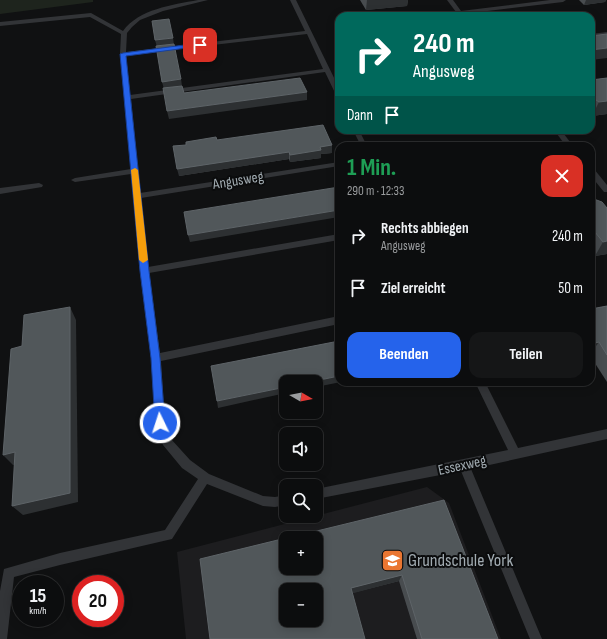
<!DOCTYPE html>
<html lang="de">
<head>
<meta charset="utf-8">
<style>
	:root { --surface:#0c0d0e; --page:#151617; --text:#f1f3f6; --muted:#9a9c9e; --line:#2c2d2e; --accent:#2563eb }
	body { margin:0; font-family:"Sofia Sans Condensed",sans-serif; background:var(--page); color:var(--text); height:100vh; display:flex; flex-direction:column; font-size:15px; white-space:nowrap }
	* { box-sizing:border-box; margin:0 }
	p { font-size:13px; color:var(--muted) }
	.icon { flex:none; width:22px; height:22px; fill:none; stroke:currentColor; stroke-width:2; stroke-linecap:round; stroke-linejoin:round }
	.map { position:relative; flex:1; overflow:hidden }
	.details { position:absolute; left:335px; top:142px; width:260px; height:244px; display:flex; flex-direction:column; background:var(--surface); border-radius:12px; box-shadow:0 2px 10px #0003,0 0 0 1px var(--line) }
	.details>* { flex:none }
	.top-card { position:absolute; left:335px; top:12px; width:260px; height:122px; border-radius:12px; box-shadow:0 2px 10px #0003,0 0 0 1px var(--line); background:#00695c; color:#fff; overflow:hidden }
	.needle { width:26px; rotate:99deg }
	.fabs { position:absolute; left:279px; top:375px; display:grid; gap:8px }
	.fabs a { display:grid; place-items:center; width:44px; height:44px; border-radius:8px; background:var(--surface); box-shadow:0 2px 10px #0003,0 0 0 1px var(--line); font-size:20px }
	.speed { position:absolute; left:12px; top:575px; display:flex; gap:8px; font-size:20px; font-weight:700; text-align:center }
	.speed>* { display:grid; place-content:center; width:52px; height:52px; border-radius:50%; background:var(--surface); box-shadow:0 2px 10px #0003,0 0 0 1px var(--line); line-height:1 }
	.speed small { font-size:10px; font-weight:400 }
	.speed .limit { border:6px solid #d22; background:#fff; color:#111 }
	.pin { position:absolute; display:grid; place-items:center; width:34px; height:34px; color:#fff; margin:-17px; border-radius:8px; box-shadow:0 2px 6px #0006 }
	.me { position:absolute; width:44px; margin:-22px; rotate:356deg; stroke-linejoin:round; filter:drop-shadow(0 0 3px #0008) }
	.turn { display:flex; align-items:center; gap:14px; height:84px; padding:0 12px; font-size:18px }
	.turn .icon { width:52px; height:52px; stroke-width:2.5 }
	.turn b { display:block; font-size:28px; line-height:34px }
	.then { display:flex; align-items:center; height:38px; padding:0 12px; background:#0003; gap:8px; font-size:15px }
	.round { display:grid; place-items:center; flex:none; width:42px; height:42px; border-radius:12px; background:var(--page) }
	.headline { display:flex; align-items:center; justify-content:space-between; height:68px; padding:0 12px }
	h1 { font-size:24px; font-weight:700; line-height:30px; color:#1e9e55 }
	.action { display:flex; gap:8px; margin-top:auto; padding:8px 12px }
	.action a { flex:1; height:46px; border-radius:12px; background:var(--accent); color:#fff; font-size:16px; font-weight:700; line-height:46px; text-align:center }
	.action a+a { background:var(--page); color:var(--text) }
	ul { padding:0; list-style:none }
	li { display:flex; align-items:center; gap:12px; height:52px; padding:0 12px }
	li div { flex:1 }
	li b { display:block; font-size:15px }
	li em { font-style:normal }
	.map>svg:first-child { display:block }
	.built { fill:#1d1d1f; fill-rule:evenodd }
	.green { fill:#1e241d }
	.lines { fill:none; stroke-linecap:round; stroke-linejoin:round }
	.service { fill:#323437; fill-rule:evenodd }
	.wall { fill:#484c4f }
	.shaded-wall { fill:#2d3032 }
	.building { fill:#51575a; stroke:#5e6468; fill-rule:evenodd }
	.route { fill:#2563eb; stroke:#184099 }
	.slow { fill:#f59e0b }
	.labels { text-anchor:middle; stroke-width:4; stroke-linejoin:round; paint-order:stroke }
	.street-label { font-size:15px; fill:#a2acb2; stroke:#0b0c0d }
	.near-poi-label { font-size:18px; fill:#a2acb2; stroke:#0b0c0d; text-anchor:start }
</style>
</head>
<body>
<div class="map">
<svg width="607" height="639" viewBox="0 0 607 639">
	<rect width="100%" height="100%" fill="#101112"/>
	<path class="built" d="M427,487L449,503L501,639H186L177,552ZM286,538H316V568H286ZM286,590H316V620H286Z"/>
	<path class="green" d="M0,0H93V2L0,14Z"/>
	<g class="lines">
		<g class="service">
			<path d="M198,0H208L163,11L140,20L132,27L127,33L126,52L305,31L290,0H296L339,88V97L336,95L325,72L131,99L140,193L339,162V166L141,198L148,267L339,234V240L149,273L160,353L339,316V324L161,361L165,423L171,439L190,460L209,474L263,496L275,497L286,495V505L275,507L263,506L207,484L172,539L60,565L14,577L7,639H0V591L4,569L60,553L165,530L198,479L182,468L163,445L155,423L151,358L140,271L131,174L75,182L71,180L75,178L131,169L120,54L121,34L90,17L0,26V22L91,13L123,31C139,9 172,5 198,0ZM307,34L323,69L130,95L126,55Z"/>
			<path d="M447,0H453L461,11L550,0H566L563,2L463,14L465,16H459Z"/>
			<path d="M607,32V36L591,38V34Z"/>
			<path d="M353,130H359L367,146H361Z"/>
			<path d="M554,130H561L573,146H566Z"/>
			<path d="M591,169H594L607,185V192H604L591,176Z"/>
			<path d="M39,183L43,185L42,187L0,194V188Z"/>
			<path d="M475,382H485L518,448L607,429V439L471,469L542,639H530L461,471L316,499V489L508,450Z"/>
		</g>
	</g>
	<g class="wall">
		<path d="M360,0H408L407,6L366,10Z"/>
		<path d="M579,0H606L605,2L584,5Z"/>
		<path d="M607,78V114L592,116L591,115V80Z"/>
		<path d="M217,140L332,145V153L321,154V158L290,162L289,159L179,176L186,145Z"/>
		<path d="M591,198L607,208V254L595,256L591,251Z"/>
		<path d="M607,306V382L591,357V309Z"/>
		<path d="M444,500L498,639H417L399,581L352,593L210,639Z"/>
	</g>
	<g class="shaded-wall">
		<path d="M367,0H408L407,6L366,10Z"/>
		<path d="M586,0H606L605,2L584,5Z"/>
		<path d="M173,38L174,45L157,47L155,40Z"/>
		<path d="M607,48V58L591,60V50Z"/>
		<path d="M181,79L182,86L164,89L162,82Z"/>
		<path d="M307,92V100L169,119L167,111Z"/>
		<path d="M591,100H596L591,112Z"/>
		<path d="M607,101V114L592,116L599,102Z"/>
		<path d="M332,145V153L321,154V158L290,162V155L320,147Z"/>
		<path d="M289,152V159L179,176L177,169Z"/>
		<path d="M339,210V217L190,242L188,235Z"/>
		<path d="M607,241V254L595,256L603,242Z"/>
		<path d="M70,307L76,320L78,502L23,515L12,506Z"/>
		<path d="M599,342L591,353V344Z"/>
		<path d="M339,376V382H341L316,387V382H310Z"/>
		<path d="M286,387V393L218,408L217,401Z"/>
		<path d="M15,452L25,463L13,465L3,455Z"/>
		<path d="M402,575L399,581L350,594L351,588Z"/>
	</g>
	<g class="building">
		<path d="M169,19L173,38L155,40L152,21Z"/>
		<path d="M607,34V48L591,50V36Z"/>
		<path d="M174,44L181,79L162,82L156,46Z"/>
		<path d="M300,78L307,92L167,111L163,88L182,86L184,93Z"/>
		<path d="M607,78V101L599,102L596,100H591V80Z"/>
		<path d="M323,125L332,145L320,147L321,150L290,155L289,152L177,169L173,146L186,145V142L216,137L217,140Z"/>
		<path d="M339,187V210L188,235L184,212Z"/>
		<path d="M591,198L602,202L607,208V241L603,242L591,227Z"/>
		<path d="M607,306V355L599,342L591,344V309Z"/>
		<path d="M70,307V493L12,506L15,452L3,455L11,349L22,346L24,315Z"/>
		<path d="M339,341V376L310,382H286V387L217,401L211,366Z"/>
		<path d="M444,500L498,639H422L402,575L351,588L365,639H210L200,559L286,538V568H316V538H288ZM286,590H316V620H286Z"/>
	</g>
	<path class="route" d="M200,43L203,45L202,46L126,56L149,271L160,358L165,423L163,426L160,428L156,426L155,423L151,358L140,271L120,54L123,53Z"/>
	<path class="slow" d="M135,168L138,170L148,260L143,263L139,260L131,170Z"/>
	<defs>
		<symbol id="school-square" viewBox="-11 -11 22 22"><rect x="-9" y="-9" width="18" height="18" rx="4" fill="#ea7631" stroke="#0b0c0d"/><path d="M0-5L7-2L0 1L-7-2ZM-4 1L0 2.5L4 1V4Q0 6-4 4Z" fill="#fff"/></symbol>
	</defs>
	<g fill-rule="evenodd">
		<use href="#school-square" x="380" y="548" width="25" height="25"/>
	</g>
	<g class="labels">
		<g class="street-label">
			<text transform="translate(238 180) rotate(-9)" y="5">Angusweg</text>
			<text transform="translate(462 465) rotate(-12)" y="5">Essexweg</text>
		</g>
		<g class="near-poi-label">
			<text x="408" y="566">Grundschule York</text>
		</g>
	</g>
</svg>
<div class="fabs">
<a><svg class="needle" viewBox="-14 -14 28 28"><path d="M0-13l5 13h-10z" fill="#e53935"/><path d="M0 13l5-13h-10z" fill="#9a9c9e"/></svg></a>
<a><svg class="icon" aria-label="sound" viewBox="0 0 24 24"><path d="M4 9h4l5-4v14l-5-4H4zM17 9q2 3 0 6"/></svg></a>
<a><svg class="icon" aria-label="search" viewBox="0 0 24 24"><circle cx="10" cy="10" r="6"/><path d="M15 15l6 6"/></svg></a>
<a>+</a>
<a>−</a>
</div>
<div class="speed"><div>15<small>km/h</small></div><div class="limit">20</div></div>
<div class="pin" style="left:200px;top:45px;background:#d93025"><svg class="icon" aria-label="arrive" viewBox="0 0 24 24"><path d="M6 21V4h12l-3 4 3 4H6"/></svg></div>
<svg class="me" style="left:160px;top:423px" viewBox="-20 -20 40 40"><circle r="17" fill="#2563eb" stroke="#fff" stroke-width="3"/><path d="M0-11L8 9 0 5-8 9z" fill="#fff"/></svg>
<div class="top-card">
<div class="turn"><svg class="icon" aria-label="right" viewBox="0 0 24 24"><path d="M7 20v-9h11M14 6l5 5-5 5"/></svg><div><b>240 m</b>Angusweg</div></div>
<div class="then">Dann<svg class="icon" aria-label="arrive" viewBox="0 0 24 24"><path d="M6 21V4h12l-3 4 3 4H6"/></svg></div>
</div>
<section class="details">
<div class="headline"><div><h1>1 Min.</h1><p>290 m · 12:33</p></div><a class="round" style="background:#d93025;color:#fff"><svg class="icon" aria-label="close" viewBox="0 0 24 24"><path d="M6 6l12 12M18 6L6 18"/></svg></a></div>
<ul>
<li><svg class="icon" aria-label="right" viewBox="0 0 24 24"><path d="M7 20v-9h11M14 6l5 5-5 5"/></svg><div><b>Rechts abbiegen</b><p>Angusweg</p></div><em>240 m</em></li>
<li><svg class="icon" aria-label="arrive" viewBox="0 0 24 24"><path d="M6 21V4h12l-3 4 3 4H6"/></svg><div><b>Ziel erreicht</b></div><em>50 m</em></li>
</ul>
<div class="action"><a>Beenden</a><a>Teilen</a></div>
</section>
</div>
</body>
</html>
